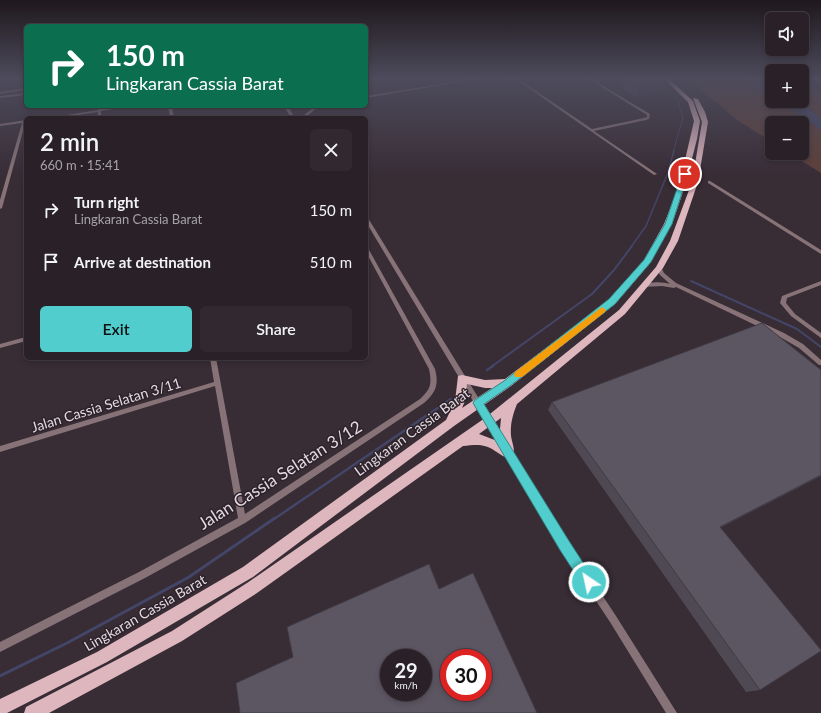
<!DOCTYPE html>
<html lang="en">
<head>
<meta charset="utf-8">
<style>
	:root { --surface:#2a2128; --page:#322930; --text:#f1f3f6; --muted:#a5a3a8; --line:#463e45; --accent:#52cdcd }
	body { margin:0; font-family:Lato,sans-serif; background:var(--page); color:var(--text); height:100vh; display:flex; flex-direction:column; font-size:15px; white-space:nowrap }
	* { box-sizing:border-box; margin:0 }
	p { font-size:13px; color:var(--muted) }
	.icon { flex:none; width:22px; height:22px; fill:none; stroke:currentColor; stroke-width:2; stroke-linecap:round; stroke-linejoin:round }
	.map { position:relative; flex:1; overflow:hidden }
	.details { position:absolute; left:24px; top:116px; width:344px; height:244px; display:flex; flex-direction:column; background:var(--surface); border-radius:6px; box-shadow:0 2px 6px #0003,0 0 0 1px var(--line) }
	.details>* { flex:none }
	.banner { position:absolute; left:24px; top:24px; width:344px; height:84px; border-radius:6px; box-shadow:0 2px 6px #0003,0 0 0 1px var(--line); background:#0b6e4f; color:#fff; overflow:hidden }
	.fabs { position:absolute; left:765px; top:12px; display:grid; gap:8px }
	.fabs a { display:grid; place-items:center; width:44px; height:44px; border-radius:6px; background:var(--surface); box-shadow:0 2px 6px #0003,0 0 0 1px var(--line); font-size:20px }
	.speed { position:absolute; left:380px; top:649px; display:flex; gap:8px; font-size:20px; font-weight:700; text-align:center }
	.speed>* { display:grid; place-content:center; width:52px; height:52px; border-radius:50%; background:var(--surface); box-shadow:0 2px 6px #0003,0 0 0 1px var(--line); line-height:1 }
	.speed small { font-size:10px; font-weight:400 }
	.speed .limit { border:6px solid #d22; background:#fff; color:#111 }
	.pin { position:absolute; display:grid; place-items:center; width:34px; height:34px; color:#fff; margin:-17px; border:2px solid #fff; border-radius:50%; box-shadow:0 1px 4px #0007 }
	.me { position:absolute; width:44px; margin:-22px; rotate:326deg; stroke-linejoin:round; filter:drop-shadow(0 0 3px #0008) }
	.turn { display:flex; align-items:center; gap:14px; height:84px; padding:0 16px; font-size:18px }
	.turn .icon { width:52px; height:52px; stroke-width:2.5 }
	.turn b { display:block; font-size:28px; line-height:34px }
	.round { display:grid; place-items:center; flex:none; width:42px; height:42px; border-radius:6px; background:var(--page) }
	.headline { display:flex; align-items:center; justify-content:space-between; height:68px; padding:0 16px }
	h1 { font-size:24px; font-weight:600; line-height:30px }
	.primary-button { display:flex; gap:8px; margin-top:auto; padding:8px 16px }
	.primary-button a { flex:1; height:46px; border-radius:6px; background:var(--accent); color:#111; font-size:16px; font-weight:600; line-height:46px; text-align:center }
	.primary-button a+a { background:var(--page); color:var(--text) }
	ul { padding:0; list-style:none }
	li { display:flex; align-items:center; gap:12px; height:52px; padding:0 16px }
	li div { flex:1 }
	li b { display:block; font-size:15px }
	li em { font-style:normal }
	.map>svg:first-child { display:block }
	.green { fill:#5e3f38 }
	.water { fill:#434668 }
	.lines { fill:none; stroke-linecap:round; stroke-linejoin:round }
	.stream-far4 { stroke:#434668; stroke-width:1 }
	.stream-far3 { stroke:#434668; stroke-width:1.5 }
	.stream-far2 { stroke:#434668; stroke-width:2 }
	.stream-far1 { stroke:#434668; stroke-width:2.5 }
	.stream { stroke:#434668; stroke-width:3 }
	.street { fill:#877377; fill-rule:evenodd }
	.primary { fill:#deb6be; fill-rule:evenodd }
	.wall { fill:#4f4954 }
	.shaded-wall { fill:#403c45 }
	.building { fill:#5c5562; stroke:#403c45; fill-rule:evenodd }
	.route { fill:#52cdcd; stroke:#358585 }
	.slow { fill:#f59e0b }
	.labels { text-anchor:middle; stroke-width:3; stroke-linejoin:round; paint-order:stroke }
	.street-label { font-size:14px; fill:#e2dae0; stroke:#2e222b }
	.near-street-label { font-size:17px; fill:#e2dae0; stroke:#2e222b }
</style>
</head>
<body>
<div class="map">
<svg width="821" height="713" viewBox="0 0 821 713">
	<rect width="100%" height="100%" fill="#382c35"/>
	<g class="green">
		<path d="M688,78H746L772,96V101H779L821,130V173L789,153H802V123H772V142L737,120Z"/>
		<path d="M802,78L821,92V118L798,101H802Z"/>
	</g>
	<g class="water">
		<path d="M746,78H766L772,82V96Z"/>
		<path d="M779,101H798L821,118V130Z"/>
	</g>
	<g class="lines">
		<path class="stream-far4" d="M662,84L677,98L683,118L673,152"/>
		<path class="stream-far3" d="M631,247L646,226L667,175L674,151"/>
		<g class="stream-far2">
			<path d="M691,281L797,329L821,347"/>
			<path d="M491,367L592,294L614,270L632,246"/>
		</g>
		<g class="stream-far1">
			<path d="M487,370L493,366"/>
			<path d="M274,519L451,399"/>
		</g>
		<path class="stream" d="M0,676L67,643L189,577L275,518"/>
		<g class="street">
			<path d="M478,78H483L366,98V96Z"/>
			<path d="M514,78H517L592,129L644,118L647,117V115L587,78H590L650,114L649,119L646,120L594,131L657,174L654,175Z"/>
			<path d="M26,88V90L0,94V92Z"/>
			<path d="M26,93V95L0,98V96Z"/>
			<path d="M98,106H102L101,109L122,106H130L101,111V118H97L98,112L57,118H48L98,110Z"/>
			<path d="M168,106H172L174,118H170Z"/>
			<path d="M284,106H288L295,118H291Z"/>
			<path d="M308,106H319L306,117H304V115L314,107L300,109L298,108Z"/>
			<path d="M26,120L2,208L0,209V200L22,123L0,126V124Z"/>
			<path d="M708,181H710L821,250V254L708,183Z"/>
			<path d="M366,217L368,218L567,542L616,616L677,713H666L610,622L561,548L366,222Z"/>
			<path d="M366,246L368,248L435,369C439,385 436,392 424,403L245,523L145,578L0,652V642L139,572L238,518L215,386L0,452V446L214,382L210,358H216L245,514L420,399C431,389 432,384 429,369L366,252Z"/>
			<path d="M659,266L661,267L664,273L676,283L784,333L803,344L821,360V365H819L799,348L780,337L676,287L674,288L662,286L643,287L642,286C650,281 662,282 670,284L660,275L656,268Z"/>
			<path d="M821,281V285L787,298L786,303L795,314L821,333V338L791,316L780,303L782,296Z"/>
			<path d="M26,337V341L0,348V344Z"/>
		</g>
		<g class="primary">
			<path d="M663,78H668L693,101L700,121L697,139L685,186L672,224L650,263L615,304L511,386L454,426L253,577L107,662L7,713H0V699L97,652L243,567L446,420L455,401L458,376L462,375L485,380L505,379L609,300L644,260L664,224L679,186L694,121L688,102ZM467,384L485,388H492L462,408L465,401Z"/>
			<path d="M693,98L698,99L705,112L708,122L698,182L678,241L663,268L625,314L517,404C513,414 510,424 511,436C512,443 516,451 513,458L509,459C504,457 500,454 495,451C484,443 475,445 463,446L257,593L182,641L49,713H24L26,707L172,631L247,583L485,418L619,310L656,267L670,241L692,182L702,122ZM501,418L500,429V442L479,434Z"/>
		</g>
	</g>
	<g class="wall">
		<path d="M624,78H661V91L635,96L620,87Z"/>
		<path d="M552,402L821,476L720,528L760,690L746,692L548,410Z"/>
	</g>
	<g class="shaded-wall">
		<path d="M665,80L661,91L635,96L639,85Z"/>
		<path d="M821,475V476L710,533L720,527Z"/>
	</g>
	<g class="building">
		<path d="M626,78H661L665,80L639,85Z"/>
		<path d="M762,323L821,370V475L720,527L821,650V651L760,690L552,402Z"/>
		<path d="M429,564L439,589L473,573L537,713H240L236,683L293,657L287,627ZM389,658H423V692H389ZM449,658H483V692H449Z"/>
	</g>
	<linearGradient id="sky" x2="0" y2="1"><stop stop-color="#1f181d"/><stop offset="0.44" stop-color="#4d4b5c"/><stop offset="1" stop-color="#4d4b5c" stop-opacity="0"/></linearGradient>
	<rect width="821" height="178" fill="url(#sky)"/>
	<path class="route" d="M685,172L688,174L672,224L651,262L615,304L510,386L484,404L569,541L593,578L595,582L593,587L589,589L584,587L560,550L473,403L475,400L504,381L609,299L644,260L665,224L682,174Z"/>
	<path class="slow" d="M602,307L606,310L605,312L522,377H515L514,375L515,372Z"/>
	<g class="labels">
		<g class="street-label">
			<text transform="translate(106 405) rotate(-17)" y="5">Jalan Cassia Selatan 3/11</text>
			<text transform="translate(412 432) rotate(-36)" y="5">Lingkaran Cassia Barat</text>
			<text transform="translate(145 613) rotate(-30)" y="5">Lingkaran Cassia Barat</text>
		</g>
		<g class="near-street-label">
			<text transform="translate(280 475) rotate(-32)" y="6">Jalan Cassia Selatan 3/12</text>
		</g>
	</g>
</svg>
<div class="fabs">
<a><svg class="icon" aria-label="sound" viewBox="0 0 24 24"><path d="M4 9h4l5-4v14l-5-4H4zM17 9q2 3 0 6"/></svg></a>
<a>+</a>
<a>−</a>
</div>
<div class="speed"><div>29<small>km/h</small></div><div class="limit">30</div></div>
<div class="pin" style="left:685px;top:174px;background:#d93025"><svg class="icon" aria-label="arrive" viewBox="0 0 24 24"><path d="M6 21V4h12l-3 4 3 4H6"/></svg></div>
<svg class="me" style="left:589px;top:582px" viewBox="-20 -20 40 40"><circle r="17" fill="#52cdcd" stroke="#fff" stroke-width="3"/><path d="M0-11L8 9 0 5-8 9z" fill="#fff"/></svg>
<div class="banner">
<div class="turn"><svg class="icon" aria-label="right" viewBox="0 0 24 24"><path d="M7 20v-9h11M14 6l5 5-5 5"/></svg><div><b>150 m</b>Lingkaran Cassia Barat</div></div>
</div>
<section class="details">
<div class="headline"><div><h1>2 min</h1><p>660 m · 15:41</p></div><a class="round"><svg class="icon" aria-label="close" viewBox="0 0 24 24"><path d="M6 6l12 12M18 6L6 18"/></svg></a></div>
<ul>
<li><svg class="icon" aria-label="right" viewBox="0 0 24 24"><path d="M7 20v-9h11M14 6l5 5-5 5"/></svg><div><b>Turn right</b><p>Lingkaran Cassia Barat</p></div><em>150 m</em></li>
<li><svg class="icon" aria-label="arrive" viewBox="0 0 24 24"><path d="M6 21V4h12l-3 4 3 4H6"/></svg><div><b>Arrive at destination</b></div><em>510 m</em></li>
</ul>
<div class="primary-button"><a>Exit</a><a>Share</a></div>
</section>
</div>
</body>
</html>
